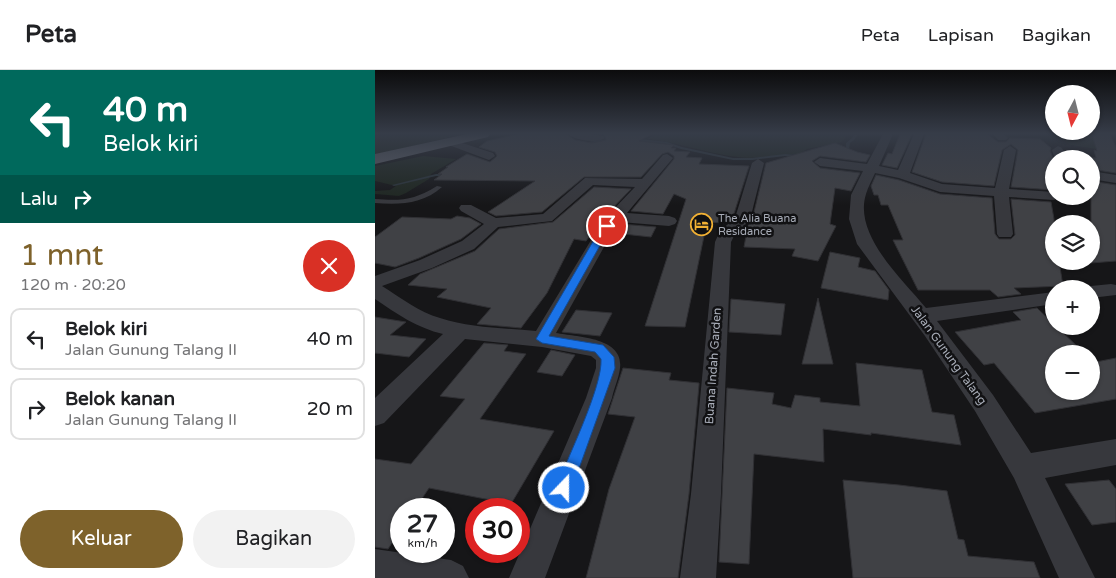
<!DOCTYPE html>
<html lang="id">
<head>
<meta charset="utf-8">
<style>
	:root { --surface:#fff; --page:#f2f2f2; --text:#202124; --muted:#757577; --line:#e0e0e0; --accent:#7e622b }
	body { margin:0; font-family:"Varela Round",sans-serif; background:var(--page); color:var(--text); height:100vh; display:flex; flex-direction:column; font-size:19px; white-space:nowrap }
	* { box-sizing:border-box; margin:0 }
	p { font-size:16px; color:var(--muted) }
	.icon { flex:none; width:28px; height:28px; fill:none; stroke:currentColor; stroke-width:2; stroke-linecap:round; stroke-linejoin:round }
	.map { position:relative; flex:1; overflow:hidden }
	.side { display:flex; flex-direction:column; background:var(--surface); width:375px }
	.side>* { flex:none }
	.banner { background:#00695c; color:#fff; overflow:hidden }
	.needle { width:32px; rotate:187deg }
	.tools { position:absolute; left:670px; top:15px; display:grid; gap:10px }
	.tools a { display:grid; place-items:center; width:55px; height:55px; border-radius:50%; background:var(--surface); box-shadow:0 1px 4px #0004; font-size:25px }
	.speed { position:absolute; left:15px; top:428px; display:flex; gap:10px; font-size:25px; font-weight:700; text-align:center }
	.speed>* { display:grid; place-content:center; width:65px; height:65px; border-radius:50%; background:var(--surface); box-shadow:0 1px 4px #0004; line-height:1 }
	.speed small { font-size:12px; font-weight:400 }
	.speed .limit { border:8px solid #d22; background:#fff; color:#111 }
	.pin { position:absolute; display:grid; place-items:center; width:42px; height:42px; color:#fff; margin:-21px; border:2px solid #fff; border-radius:50%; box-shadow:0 1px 5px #0007 }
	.me { position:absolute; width:55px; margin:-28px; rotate:22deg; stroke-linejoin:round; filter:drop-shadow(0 0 4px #0008) }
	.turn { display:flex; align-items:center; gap:18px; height:105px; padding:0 20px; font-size:22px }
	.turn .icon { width:65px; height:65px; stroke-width:2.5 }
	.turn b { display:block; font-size:35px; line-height:42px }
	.then { display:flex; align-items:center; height:48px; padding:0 20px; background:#0003; gap:10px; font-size:19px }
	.round { display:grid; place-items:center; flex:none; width:52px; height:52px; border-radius:26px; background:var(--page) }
	.head { display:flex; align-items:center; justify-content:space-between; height:85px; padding:0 20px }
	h1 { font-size:30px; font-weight:600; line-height:38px; color:var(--accent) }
	.primary-button { display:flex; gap:10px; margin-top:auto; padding:10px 20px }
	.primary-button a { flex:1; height:58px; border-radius:30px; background:var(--accent); color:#fff; font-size:20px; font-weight:600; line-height:58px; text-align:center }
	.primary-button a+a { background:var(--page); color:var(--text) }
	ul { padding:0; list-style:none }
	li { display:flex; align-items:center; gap:15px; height:62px; margin:0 10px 8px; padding:0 10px; border:2px solid var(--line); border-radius:10px }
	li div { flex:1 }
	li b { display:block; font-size:19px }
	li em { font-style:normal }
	header { display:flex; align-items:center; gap:30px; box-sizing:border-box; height:70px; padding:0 25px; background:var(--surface); border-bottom:1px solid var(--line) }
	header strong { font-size:24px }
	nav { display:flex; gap:28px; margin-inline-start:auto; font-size:18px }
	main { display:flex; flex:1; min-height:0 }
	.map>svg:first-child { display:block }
	.green { fill:#1e261f }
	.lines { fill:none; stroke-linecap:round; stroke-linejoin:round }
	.stream { fill:#2c353c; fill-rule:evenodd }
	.building { fill:#404145; stroke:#303034 }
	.lane { fill:#37383d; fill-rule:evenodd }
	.street { fill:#37383d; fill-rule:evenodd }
	.highway { fill:#63666e; fill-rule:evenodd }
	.route { fill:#1a73e8; stroke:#114b97 }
	.labels { text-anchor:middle; stroke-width:5; stroke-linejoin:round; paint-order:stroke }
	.far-poi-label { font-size:11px; fill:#a8adb8; stroke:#111113; text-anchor:start }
	.street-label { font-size:12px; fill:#a8adb8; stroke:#111113 }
</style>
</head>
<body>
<header>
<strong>Peta</strong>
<nav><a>Peta</a><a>Lapisan</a><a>Bagikan</a></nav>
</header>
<main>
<section class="side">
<div class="banner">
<div class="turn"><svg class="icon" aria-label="left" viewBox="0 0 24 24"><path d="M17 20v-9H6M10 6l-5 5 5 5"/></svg><div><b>40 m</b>Belok kiri</div></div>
<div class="then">Lalu<svg class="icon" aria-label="right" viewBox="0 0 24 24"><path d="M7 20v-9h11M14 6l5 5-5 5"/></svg></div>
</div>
<div class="head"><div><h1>1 mnt</h1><p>120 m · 20:20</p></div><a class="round" style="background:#d93025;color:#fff"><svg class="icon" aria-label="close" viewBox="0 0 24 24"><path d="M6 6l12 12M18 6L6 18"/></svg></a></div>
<ul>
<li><svg class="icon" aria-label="left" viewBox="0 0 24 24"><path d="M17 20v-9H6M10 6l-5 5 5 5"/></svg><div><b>Belok kiri</b><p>Jalan Gunung Talang II</p></div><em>40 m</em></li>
<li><svg class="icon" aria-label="right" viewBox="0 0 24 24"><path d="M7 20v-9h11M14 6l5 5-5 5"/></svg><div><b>Belok kanan</b><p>Jalan Gunung Talang II</p></div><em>20 m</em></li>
</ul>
<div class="primary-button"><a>Keluar</a><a>Bagikan</a></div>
</section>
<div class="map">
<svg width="741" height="508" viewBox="0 0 741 508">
	<rect width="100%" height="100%" fill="#161618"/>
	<g class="green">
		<path d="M0,64H88L0,85Z"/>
		<path d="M281,64H473L467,72L432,79L425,84C405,83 384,90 363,87C333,84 303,72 272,69Z"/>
		<path d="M677,64H727L735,74L741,75V82L696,75Z"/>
		<path d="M48,86L81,89L56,104L54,109L31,123L24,126L0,124V121L15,120L21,116L0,111V96Z"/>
	</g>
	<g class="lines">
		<g class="stream">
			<path d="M480,64H483L479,70L475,73L474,79L463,82V80L471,77V73L477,68Z"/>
			<path d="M239,68L241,69L240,70L202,75L200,74Z"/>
			<path d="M257,68L292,72L307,77L358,88H377L410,84L423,85L425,86L423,87L410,86L377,90H358L306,79L291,74L256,70L255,69Z"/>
			<path d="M61,104H74L76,105L74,106H61L19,116L17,115Z"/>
		</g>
	</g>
	<g class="building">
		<path d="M143,64H191L200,70L217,73L231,70L229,65L224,64H277L264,71L299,75L296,78H301L299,81L315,82L311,87L327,88L324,94L374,96L358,147L351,153L332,152L310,257L270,256L311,129L299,124L288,144L256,141L299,89V86L293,82L287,84L266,107H209L167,142L121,146L113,142L160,111L59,110L67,104H63L73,97H71L92,84L115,92L122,86L120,82L104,77L112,71Z"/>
		<path d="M525,64H537L522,98L507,95L513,83L517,84Z"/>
		<path d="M551,64H612L623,72H631L635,68L665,69L676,78L675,81L679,90V120L636,117L643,80L636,74L627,80L619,116L567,112L537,102Z"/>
		<path d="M717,64H735L741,77V103L716,99V87L721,88L719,80L722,81Z"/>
		<path d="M460,73L482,82L495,85L491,92L445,86L437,91L445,98L485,103L476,121L460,118L455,154L461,156L443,191L417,186L420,179L369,177L373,155L377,150L391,93Z"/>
		<path d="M501,105L524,110L565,124L617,128L620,164L624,169H636L640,165L636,129L676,132L679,149V191H684L688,216L639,218L646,224L623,227L615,220H543L518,170H528L513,135H506L503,125H499L496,116Z"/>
		<path d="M716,111L741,115V191L716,193Z"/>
		<path d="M219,117L256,119L233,143L211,171L199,169L172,223L146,258L102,254L116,238L62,227L72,219L33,215L45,204L100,181L124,159L178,152Z"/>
		<path d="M82,146L95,148L106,154L86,169L44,188L20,197L0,193V167L27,147L76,149Z"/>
		<path d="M246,154L281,157L276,167L239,163Z"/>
		<path d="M455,182L485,188L483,197L500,201L514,220L513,230L446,218Z"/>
		<path d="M443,228L458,294H427Z"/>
		<path d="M356,229L410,234L406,265L354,262Z"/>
		<path d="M662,238L704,278L679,282V321H716V293L741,288V329L660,343L619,293L609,295L580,262L646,250L638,242Z"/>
		<path d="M201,240L237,243L225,266L187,262Z"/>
		<path d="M0,247L31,252L15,265L51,269L34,287L0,283Z"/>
		<path d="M109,273L133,275L129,281L151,284L105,349L179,361L136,434L54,418L40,439H26V459L13,479L0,477V389L36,394L90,329L65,326Z"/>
		<path d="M176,280L200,285L187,306L162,302Z"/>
		<path d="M481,293L547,300L557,342L579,345L586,375L496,363V365L448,359L449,392L379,384L374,494L344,492L352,318L399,323L397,334L416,338L420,325L445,328V332L485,336Z"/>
		<path d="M248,298L296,303L294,310L324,313V315L314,424L303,508H211L234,419L260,347L233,344Z"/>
		<path d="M468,410L524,415L572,421L583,469L589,470L593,486L659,492L665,508H478Z"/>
		<path d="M734,410L741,419V452L717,455L690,414Z"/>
	</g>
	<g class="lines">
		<path class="lane" d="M62,116L67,117C48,134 25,135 0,133V129C27,131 39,130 62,116Z"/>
		<g class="street">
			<path d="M193,64H216L228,66L230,68C223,74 199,70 193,64Z"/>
			<path d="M508,64H518L504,96L523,100L539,64H549L535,103L567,114L620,118L629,80L635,76L641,80L634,119L679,122V126H686L679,130L634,127L638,164L636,167H624L622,164L619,126L565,122L524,108L500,103C497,110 493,117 491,124C478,165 528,210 551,238L679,222V234L562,251L618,325L656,383L741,369V395L670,408L720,508H684L639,408L600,341L550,266L482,174L474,149L476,125L488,101L445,96L439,92L445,88L492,94Z"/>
			<path d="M618,64H629L633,68L631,70H623Z"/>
			<path d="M75,69L118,83L120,86L114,90L71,74L69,72Z"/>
			<path d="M683,76L687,78L692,89H680L677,80Z"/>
			<path d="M292,84L298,88L252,143L294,146L300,148L302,151L300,154L294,156L245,152L239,159L181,263C202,267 249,267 245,298C244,308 239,318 237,328L170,508H134L211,328L221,298V290L216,286L167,277L90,269L9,353L0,356V328L68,264C42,258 22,244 0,229V206L45,190L87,171L109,154L86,141L84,138L86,135H96L121,148L168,144L210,108L267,109L288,85ZM218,115L260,117L234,144L224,157L161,261C129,258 95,258 65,248C44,242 26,228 7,216L57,198L99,179L123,157L177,151Z"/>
			<path d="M383,89L389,93L375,150L359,166L356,172L346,424L341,508H305L316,424L340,172L345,161L360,148L377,93Z"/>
			<path d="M716,101L741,105V113L716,109Z"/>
			<path d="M736,214L741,215V225L716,228V219H708L716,216Z"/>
			<path d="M0,479L76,490L88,496L94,508H0Z"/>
		</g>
		<path class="highway" d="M92,64H115L113,67L0,94V84Z"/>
	</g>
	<linearGradient id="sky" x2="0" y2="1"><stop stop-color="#0c0c0d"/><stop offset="0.47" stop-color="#363c48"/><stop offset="1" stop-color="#363c48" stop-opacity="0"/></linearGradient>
	<rect width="741" height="135" fill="url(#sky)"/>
	<path class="route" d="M232,154L236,156L174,266L228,275L239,287L240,298L197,418L194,424L189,426L183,424L181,418C192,389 228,316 226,289L220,282L167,273L161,269L227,156Z"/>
	<defs>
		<symbol id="hotel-ring" viewBox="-11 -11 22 22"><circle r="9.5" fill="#111113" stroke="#f2b134" stroke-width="1.5"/><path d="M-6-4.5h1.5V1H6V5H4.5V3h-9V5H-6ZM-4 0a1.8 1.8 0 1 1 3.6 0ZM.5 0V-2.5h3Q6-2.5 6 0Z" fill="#f2b134"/></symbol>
	</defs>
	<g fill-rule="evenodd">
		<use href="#hotel-ring" x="314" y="142" width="25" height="25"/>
	</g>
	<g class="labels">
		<g class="far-poi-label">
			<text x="343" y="152">The Alia Buana<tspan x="343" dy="13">Residance</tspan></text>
		</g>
		<g class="street-label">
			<text transform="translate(574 285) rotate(54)" y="4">Jalan Gunung Talang</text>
			<text transform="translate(338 296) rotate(-86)" y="4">Buana Indah Garden</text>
		</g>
	</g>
</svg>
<div class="tools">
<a><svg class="needle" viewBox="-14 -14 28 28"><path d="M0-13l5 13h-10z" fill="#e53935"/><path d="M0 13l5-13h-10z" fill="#757577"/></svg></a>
<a><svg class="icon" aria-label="search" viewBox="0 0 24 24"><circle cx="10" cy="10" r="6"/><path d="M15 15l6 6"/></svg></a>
<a><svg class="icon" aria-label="layers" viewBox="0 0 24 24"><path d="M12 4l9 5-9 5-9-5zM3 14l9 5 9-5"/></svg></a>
<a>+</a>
<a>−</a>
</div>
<div class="speed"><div>27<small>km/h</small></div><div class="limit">30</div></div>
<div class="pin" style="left:232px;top:156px;background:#d93025"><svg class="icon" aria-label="arrive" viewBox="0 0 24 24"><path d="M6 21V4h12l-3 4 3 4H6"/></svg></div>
<svg class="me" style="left:189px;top:418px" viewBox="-20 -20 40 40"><circle r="17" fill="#1a73e8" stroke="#fff" stroke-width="3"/><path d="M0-11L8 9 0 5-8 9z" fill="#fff"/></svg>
</div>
</main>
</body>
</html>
